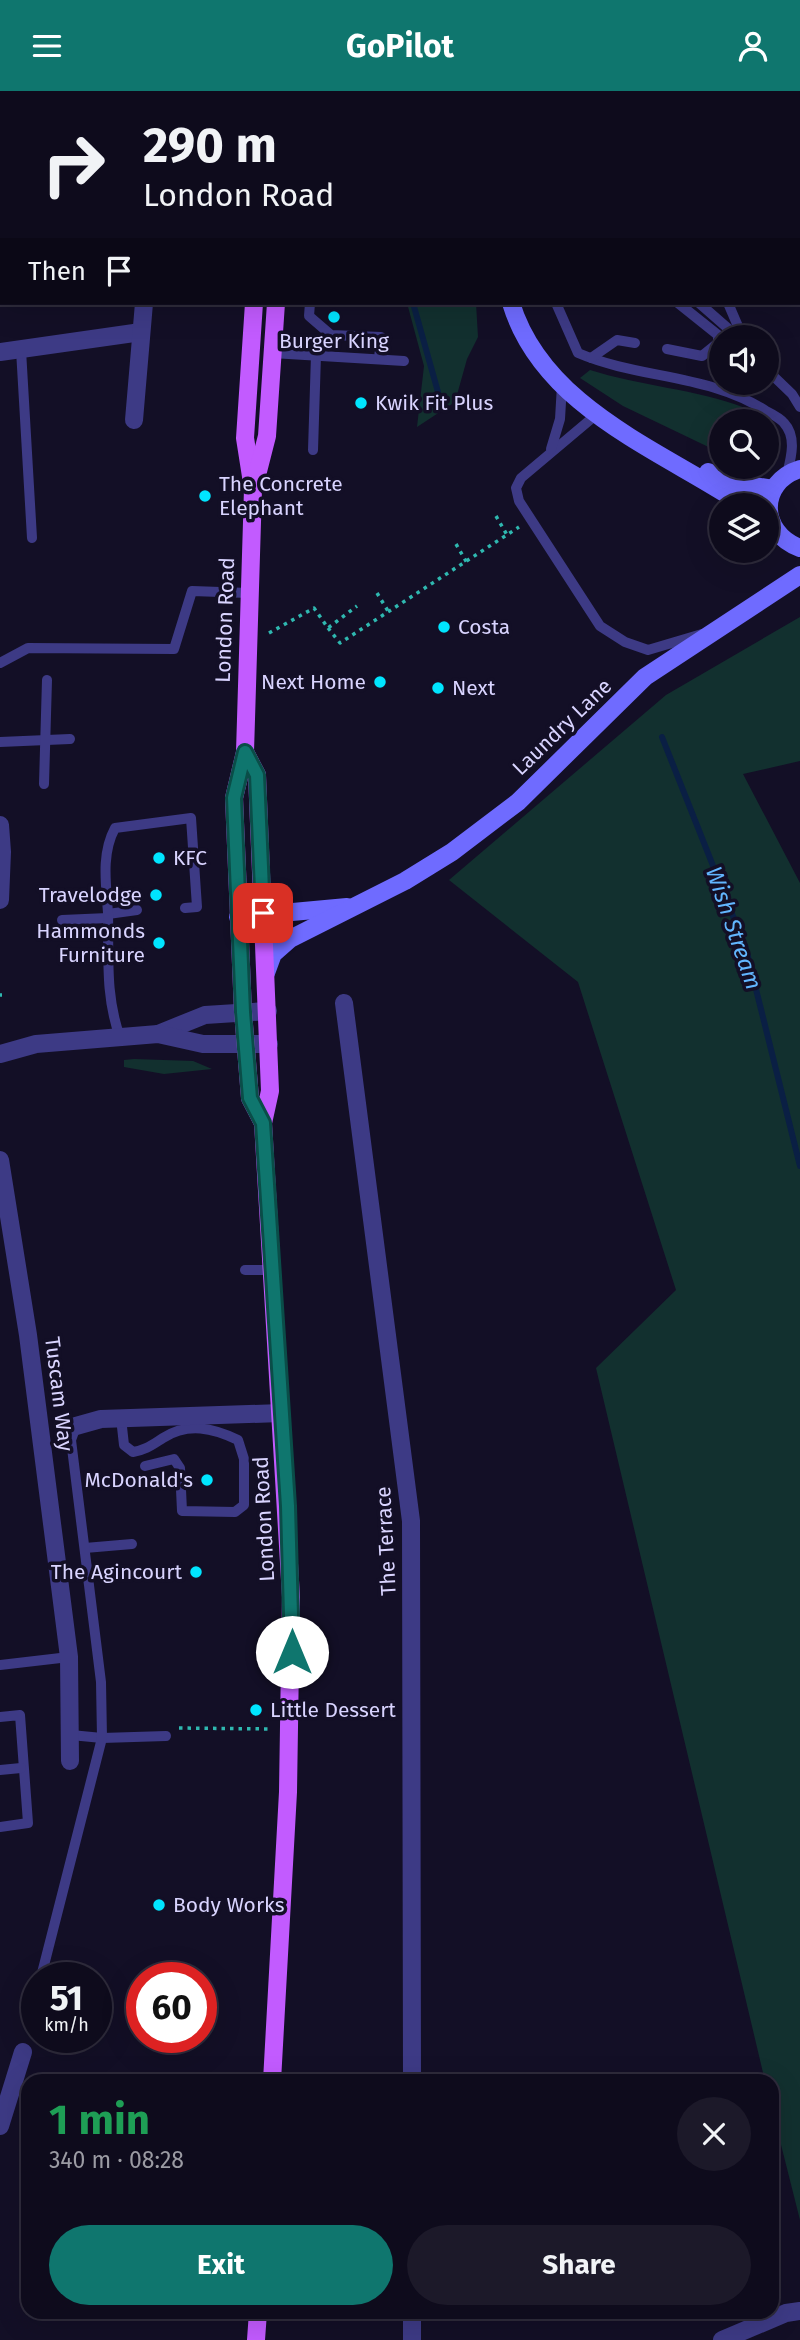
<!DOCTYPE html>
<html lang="en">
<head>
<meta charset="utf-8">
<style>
	:root { --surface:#0e0b1c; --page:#1c1929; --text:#f1f3f6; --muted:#9b9ba3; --line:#2e2b3b; --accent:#0f766e }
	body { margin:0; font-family:"Fira Sans",sans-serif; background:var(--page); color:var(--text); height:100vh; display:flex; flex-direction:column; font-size:26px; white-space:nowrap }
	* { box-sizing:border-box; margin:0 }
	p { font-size:23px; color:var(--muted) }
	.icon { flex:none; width:38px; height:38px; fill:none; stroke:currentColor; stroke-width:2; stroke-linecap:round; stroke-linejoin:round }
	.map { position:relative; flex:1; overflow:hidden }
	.details { position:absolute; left:21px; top:1983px; width:758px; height:245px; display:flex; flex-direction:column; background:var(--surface); border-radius:21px; box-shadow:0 7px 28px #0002,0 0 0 2px var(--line) }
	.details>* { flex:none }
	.top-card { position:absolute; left:0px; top:0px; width:802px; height:214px; box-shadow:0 7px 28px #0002,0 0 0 2px var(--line); background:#0e0b1c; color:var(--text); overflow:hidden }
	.fabs { position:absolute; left:709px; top:234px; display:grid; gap:14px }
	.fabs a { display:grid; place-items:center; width:70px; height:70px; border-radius:50%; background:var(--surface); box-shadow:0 7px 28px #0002,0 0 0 2px var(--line); font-size:35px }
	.speed { position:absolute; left:21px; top:1871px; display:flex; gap:14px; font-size:35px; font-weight:700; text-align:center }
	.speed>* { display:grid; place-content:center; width:91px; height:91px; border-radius:50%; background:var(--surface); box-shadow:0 7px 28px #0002,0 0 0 2px var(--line); line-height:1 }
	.speed small { font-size:18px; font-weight:400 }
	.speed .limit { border:10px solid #d22; background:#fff; color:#111 }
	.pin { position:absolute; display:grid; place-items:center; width:60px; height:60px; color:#fff; margin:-30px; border-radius:14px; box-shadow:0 4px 10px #0006 }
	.me { position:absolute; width:77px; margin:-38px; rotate:0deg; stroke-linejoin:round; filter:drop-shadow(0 0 5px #0008) }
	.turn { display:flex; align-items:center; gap:24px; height:147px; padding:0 28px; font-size:32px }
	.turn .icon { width:91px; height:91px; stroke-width:2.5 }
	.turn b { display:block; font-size:49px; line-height:60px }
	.then { display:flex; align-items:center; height:66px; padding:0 28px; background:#0003; gap:14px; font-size:26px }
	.round { display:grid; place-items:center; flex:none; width:74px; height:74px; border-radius:37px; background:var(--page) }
	.overview { display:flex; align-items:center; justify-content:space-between; height:119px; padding:0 28px }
	h1 { font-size:42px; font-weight:700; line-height:52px; color:#1e9e55 }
	.button { display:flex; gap:14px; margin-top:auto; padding:14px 28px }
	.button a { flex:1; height:80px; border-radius:42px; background:var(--accent); color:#fff; font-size:28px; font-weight:700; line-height:80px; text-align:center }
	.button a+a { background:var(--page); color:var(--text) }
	header { display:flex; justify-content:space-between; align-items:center; height:91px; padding:0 28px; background:var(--accent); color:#fff; font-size:32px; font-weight:700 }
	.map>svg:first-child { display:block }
	.green { fill:#12302f }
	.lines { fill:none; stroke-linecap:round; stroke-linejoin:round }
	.stream { stroke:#0a1f44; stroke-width:6 }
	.path { stroke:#2fb8b0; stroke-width:3.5; stroke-dasharray:3.5 5; stroke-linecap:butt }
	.lane { stroke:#3d3a85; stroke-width:10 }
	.street { stroke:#3d3a85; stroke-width:18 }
	.secondary { stroke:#6f6bff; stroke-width:18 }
	.primary { stroke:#c25bff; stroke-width:18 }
	.route-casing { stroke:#0a4d48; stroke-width:18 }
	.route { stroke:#0f766e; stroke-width:12 }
	.poi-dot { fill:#00e5ff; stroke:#130f26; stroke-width:2.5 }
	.labels { text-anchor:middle; stroke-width:7; stroke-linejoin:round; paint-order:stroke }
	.poi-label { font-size:21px; fill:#d9d4ff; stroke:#130f26; text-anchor:start }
	.street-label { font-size:21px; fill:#d9d4ff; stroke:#130f26 }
	.water-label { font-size:23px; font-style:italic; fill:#62b6ff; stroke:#130f26 }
</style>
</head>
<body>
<header><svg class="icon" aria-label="menu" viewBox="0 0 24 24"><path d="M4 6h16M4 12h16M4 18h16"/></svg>GoPilot<svg class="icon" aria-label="person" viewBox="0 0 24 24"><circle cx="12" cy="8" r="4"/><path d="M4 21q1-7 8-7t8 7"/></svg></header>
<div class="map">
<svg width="800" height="2249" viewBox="0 0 800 2249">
	<rect width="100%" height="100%" fill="#130f26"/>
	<g class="green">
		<path d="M407,212H476L478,246L467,268L455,311L417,336L424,275Z"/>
		<path d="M590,279C640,295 696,298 745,317C760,323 768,333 776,347L771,364L767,366L766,331H721V362L623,315L580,287Z"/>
		<path d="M800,526V670L743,683L800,792V2129L772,2018V1990H765L596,1277L676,1199L578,891L449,789L666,604Z"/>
		<path d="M134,968L193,970L212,978L164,983L124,976V969Z"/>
	</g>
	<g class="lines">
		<g class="stream">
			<path d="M413,212L438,301"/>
			<path d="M662,646L746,858L800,1075"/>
		</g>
		<g class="path">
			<path d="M496,425L507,444"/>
			<path d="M456,453L467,472"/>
			<path d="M377,502L388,520"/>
			<path d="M328,537L340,552L519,436"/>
			<path d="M269,542L314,517L328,537L357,515"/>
			<path d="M0,904H2"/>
			<path d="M179,1637L271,1638"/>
		</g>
		<g class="lane">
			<path d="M597,0L598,2"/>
			<path d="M549,2L550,0"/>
			<path d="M310,212L309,225L331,244L381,246L379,268"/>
			<path d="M556,212L578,262C639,288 710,283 766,320C772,323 780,327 784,332C797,346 791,367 787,383"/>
			<path d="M699,212L739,247"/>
			<path d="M728,212L743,247"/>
			<path d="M667,258L702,265L718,252V244L678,212"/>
			<path d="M21,259L32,447"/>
			<path d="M272,262L404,270"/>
			<path d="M591,267L617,249L635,252"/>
			<path d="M766,278L792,303L800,316"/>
			<path d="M597,323L521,387L516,397L519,410L600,535L625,551L648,559L702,543"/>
			<path d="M551,358L560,328L562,294"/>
			<path d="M313,359L316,264"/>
			<path d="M0,572L28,557L174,558L192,500L249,502"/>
			<path d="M0,651L70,648"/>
			<path d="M44,693L47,589"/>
			<path d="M108,823L137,819"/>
			<path d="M62,829L108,827"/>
			<path d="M120,946C105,905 109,865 108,822C106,793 101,763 115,737L191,727L197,816L185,817"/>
			<path d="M245,1179H272"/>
			<path d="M121,1327L124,1354L133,1361C146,1359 152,1354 163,1347C188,1331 213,1337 238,1349L244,1368V1414L235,1421L182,1420L180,1377L174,1368L145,1375"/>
			<path d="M85,1457L132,1453"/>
			<path d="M0,1574L69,1566"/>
			<path d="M0,1626L20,1624L28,1732L0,1736"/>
			<path d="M71,1644L102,1647L166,1645"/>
			<path d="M0,1679L21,1677"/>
			<path d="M41,1886L102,1647L101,1591L71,1349L76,1335"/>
			<path d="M30,1931L37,1904"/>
		</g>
		<g class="street">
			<path d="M0,37H2"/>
			<path d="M0,261L141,241"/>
			<path d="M134,329L144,212"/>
			<path d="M0,734L2,761L0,809"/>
			<path d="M344,912L411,1430L412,1990"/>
			<path d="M158,943L205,924L268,920"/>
			<path d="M0,963L36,953L158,943L203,953H269"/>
			<path d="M0,1069L28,1244L69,1566L70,1670"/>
			<path d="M76,1335L101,1328L281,1322"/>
			<path d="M0,2035L23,1961"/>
			<path d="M412,2249V2221"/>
			<path d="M722,2249L786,2222L800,2220"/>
		</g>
		<g class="secondary">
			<path d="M462,0L464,2"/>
			<path d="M516,2V0"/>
			<path d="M511,212C543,317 661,359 745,415"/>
			<path d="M800,378C758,391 759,442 800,457"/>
			<path d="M708,381L731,391L773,398"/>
			<path d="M238,826L347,816"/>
			<path d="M266,882L273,863L290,848L405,790L452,761L518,711L645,586L800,484"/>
		</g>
		<g class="primary">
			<path d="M279,2V0"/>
			<path d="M412,2L414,0"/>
			<path d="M254,212L245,347L253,398L245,661L234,707L243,921L250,1007L263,1032"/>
			<path d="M255,392L267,345L276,212"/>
			<path d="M245,661L257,684L270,1000L263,1032L291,1506L288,1701L272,1990"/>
			<path d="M256,2249L258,2221"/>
		</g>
	</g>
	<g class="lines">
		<defs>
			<path id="route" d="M263,822L257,684L245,661L234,707L243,921L250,1007L263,1032L288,1415L292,1561"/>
		</defs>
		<use href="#route" class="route-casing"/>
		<use href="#route" class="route"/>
	</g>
	<g class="poi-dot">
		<circle cx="334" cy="226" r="7"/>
		<circle cx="361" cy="312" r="7"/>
		<circle cx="205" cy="405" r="7"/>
		<circle cx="444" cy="536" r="7"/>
		<circle cx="380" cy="591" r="7"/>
		<circle cx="438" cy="597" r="7"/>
		<circle cx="159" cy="767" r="7"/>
		<circle cx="156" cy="804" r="7"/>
		<circle cx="159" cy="852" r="7"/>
		<circle cx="207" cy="1389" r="7"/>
		<circle cx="196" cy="1481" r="7"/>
		<circle cx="256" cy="1619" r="7"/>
		<circle cx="159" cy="1814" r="7"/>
	</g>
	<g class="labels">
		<g class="poi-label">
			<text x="334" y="257" text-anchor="middle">Burger King</text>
			<text x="375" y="319">Kwik Fit Plus</text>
			<text x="219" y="400">The Concrete<tspan x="219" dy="24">Elephant</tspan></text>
			<text x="458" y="543">Costa</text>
			<text x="366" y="598" text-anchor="end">Next Home</text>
			<text x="452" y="604">Next</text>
			<text x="173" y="774">KFC</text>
			<text x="142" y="811" text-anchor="end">Travelodge</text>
			<text x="145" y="847" text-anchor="end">Hammonds<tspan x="145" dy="24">Furniture</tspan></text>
			<text x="193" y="1396" text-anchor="end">McDonald's</text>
			<text x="182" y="1488" text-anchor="end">The Agincourt</text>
			<text x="270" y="1626">Little Dessert</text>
			<text x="173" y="1821">Body Works</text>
		</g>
		<g class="street-label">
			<text transform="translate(225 529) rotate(-88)" y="7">London Road</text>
			<text transform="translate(562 636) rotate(-44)" y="7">Laundry Lane</text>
			<text transform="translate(59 1303) rotate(83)" y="7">Tuscam Way</text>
			<text transform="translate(264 1428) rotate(-93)" y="7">London Road</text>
			<text transform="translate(386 1450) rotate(-93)" y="7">The Terrace</text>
		</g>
		<g class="water-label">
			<text transform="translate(734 837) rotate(71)" y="8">Wish Stream</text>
		</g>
	</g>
</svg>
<div class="fabs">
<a><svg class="icon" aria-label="sound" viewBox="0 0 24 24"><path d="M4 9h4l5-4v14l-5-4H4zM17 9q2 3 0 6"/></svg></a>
<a><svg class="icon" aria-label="search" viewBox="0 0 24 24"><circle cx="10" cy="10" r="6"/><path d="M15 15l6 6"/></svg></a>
<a><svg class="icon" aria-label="layers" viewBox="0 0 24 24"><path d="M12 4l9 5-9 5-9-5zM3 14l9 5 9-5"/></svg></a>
</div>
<div class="speed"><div>51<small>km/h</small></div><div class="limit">60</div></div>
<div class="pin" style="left:263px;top:822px;background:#d93025"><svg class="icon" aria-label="arrive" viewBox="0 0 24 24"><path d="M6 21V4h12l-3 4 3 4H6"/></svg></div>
<svg class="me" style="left:292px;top:1561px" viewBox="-20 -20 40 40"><circle r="19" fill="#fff"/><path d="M0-13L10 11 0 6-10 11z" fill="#0f766e"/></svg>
<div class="top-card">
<div class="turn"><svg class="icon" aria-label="right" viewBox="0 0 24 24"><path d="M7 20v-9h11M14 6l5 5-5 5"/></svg><div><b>290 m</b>London Road</div></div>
<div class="then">Then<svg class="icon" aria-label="arrive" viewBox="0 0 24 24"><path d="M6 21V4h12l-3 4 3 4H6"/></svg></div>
</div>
<section class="details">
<div class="overview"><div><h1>1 min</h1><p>340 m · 08:28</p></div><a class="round"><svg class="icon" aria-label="close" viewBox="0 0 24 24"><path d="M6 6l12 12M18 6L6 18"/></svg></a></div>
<div class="button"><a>Exit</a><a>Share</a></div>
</section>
</div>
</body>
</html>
